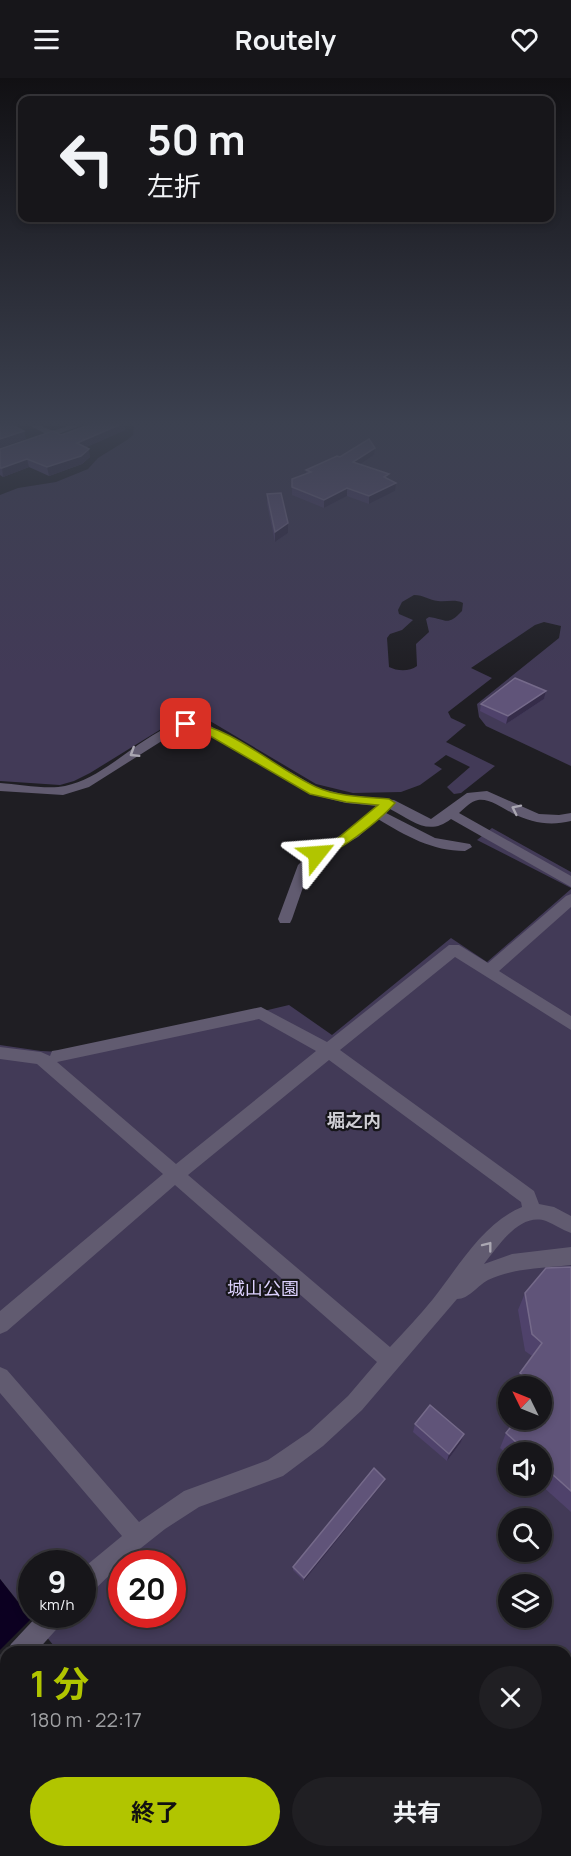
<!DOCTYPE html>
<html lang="ja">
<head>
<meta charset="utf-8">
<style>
	:root { --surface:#17161a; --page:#201f23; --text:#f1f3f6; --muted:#9e9fa2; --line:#363539; --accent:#b1c500 }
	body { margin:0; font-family:Manrope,"Noto Sans JP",sans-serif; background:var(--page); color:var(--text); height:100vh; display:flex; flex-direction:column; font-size:22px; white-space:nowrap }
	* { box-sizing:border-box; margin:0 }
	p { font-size:20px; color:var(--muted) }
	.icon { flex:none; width:33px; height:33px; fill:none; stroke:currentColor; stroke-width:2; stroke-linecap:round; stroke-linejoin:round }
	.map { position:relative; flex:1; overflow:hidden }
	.panel { position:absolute; left:0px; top:1568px; width:572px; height:212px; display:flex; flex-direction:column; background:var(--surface); border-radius:18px 18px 0 0; box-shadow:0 3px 9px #0003,0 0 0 2px var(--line) }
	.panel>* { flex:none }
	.guide { position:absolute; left:18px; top:18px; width:536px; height:126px; border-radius:12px; box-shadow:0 3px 9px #0003,0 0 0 2px var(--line); background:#17161a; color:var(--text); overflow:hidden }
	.needle { width:39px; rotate:313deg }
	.buttons { position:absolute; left:498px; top:1298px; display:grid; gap:12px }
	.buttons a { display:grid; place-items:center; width:54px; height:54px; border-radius:50%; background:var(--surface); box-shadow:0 3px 9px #0003,0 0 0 2px var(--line); font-size:30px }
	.speed { position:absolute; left:18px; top:1472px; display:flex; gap:12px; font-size:30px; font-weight:700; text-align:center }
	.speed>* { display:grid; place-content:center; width:78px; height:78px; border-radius:50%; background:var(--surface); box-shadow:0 3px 9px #0003,0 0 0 2px var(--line); line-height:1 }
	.speed small { font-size:15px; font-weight:400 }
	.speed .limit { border:9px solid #d22; background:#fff; color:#111 }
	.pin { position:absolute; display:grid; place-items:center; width:51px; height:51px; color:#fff; margin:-26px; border-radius:12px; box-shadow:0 3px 9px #0006 }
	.me { position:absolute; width:66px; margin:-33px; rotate:62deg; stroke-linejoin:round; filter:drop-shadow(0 0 4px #0008) }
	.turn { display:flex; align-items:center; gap:21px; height:126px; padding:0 30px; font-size:27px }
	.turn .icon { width:78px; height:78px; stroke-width:2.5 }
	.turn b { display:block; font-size:42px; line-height:51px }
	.round { display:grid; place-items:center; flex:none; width:63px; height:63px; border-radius:32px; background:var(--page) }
	.head { display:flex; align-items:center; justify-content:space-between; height:102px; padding:0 30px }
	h1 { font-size:36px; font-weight:700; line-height:45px; color:var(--accent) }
	.primary-button { display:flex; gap:12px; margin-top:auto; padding:12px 30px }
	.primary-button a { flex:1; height:69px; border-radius:36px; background:var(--accent); color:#111; font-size:24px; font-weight:700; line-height:69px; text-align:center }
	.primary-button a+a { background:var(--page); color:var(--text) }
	header { display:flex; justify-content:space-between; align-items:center; height:78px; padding:0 30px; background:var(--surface); font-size:27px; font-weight:700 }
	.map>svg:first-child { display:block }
	.green { fill:#423a57; fill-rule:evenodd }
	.water { fill:#0c0021 }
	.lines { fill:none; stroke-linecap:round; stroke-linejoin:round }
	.minor { fill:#615b70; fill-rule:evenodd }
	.wall { fill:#4f426b }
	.shaded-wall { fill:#352c49 }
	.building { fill:#605479; stroke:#756a8a; stroke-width:1.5 }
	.oneway { stroke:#aaa7b2 }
	.route { fill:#b1c500; stroke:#738000; stroke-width:1.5 }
	.labels { text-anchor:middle; stroke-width:4.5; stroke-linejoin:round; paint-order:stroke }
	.quarter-label { font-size:18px; font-weight:bold; fill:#cfced4; stroke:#161519 }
	.near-park-label { font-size:18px; fill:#dcd1fe; stroke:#161519 }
</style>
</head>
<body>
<header><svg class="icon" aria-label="menu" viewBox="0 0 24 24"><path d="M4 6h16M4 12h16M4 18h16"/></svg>Routely<svg class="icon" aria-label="heart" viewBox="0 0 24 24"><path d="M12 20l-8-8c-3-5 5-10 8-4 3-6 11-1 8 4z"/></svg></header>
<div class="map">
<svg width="571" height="1778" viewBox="0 0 571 1778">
	<rect width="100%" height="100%" fill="#1f1e23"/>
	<g class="green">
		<path d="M134,347H571V688L486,648L479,639L477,626L559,560L561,548L544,544L535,547L471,590L492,600L448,634L451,640L466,647L446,664L495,688L461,715L454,716L447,709L470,689L446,677L434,686L442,691L420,707L401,714L353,715L316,706L210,643C195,640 185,640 171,645L90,695L74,703L60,707L0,703V417L18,410L56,404L88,391L98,380L127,362L133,357ZM414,517C424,517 429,522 438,523C447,524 455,521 463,525L462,533C447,549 446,541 429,539L426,541L429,554L416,566L417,588C409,594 397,593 389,589L387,560L390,556L402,552L413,542L399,536L398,532L402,524Z"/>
		<path d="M492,750L571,794V810L477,762Z"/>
		<path d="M571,811V1778H217L213,1773H566V1574L58,1573L0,1501V967L41,973L84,975L289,927L332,957L451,860L487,884ZM508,1308H542V1341H508ZM508,1374H542V1407H508ZM508,1440H542V1473H508ZM32,1485H82V1536H32ZM122,1485H172V1536H122ZM508,1506H542V1539H508Z"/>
	</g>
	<g class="water">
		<path d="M0,1501L31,1541L0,1572Z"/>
		<path d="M6,1624V1759L0,1750V1630Z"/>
		<path d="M16,1773H213L217,1778H19Z"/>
	</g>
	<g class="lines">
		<g class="minor">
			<path d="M29,347H39L53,353L71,347H82L0,378V372L46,356Z"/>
			<path d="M186,642L207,646L318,710L346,717L394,722L431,741L467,715L487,713L539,736L559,737L571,735V743C550,748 532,745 512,735C502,730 489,720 478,722C471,723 465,730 459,735L571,798V809L451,741C428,759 412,742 390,731L386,735L435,760L470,766L472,769L465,773C432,773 406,758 378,741L358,759L322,779L309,792L292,841L290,845H280L278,841L298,787L312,773L348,753L377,728L346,725L310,716L200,652L187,650L176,654L89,709L63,717L0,713V705C18,706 48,712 65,708C108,699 142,654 186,642Z"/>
			<path d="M571,816V829L499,893L571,938V952L455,879L340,972L534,1113L539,1126L554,1129L571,1138V1155C562,1152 554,1146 546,1143C519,1134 498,1169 484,1186L512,1176L571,1169V1187C544,1190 513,1190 488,1202C477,1208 469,1221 457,1221L362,1332L323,1368L283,1398L199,1429L165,1451L122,1485L90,1516L82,1519V1491L122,1458L0,1315V1289L7,1292L139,1444L184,1413L268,1382L309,1354L348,1318L377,1284L175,1107L7,1253L0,1256V1233L163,1096L37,986L0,981V969L41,974L50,978L52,973L58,972L261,929L327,964L449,867H459L488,885L566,818ZM259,941L316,973L176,1086L57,984ZM329,982L521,1124L522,1129C483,1145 459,1188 433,1221C420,1237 405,1253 390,1269L188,1097Z"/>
			<path d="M39,1536H67L63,1544L36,1574H7L11,1566Z"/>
			<path d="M6,1575V1603L0,1605V1577Z"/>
		</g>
	</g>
	<g class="wall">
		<path d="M125,352L86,369L90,379L82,386L49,398L29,389L3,399L0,397V371L61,357Z"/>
		<path d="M374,377L361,386L389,401L395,413L369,426L347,418L324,430L292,417V401L306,396V392L340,379Z"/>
		<path d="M267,416L288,445V455L275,464L267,426Z"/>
		<path d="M546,613L544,621L506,646L480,633L481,626Z"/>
		<path d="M571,1189V1434L541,1407L542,1374H508V1377L500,1370L506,1355L542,1341V1308H514L520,1295L532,1278L525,1273L518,1232L525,1215Z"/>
		<path d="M415,1346L464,1356L461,1364L447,1383L413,1354Z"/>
		<path d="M385,1401L384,1404L304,1503L293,1492V1489Z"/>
	</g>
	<g class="shaded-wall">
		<path d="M119,347H125V352L78,373L77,365Z"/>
		<path d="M24,353L26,361L0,370V361Z"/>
		<path d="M375,370L374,377L353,391V384Z"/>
		<path d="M89,371L90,379L82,386L49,398L47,389Z"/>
		<path d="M27,381L29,389L3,399L2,390Z"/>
		<path d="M396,405L395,413L369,426V418Z"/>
		<path d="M347,410V418L324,430V422Z"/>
		<path d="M288,445V455L275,464V454Z"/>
		<path d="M546,613L544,621L506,646L508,638Z"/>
		<path d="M464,1356L461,1364L447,1383L449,1376Z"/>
		<path d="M385,1401L384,1404L304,1503V1500Z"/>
	</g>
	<g class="building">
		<path d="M0,347H12L24,353L0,361Z"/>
		<path d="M89,347H119L77,365L89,371L81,378L47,389L27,381L2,390H0V371L53,353L61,357Z"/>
		<path d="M369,361L375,370L353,384L389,396L384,399L396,405L369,418L347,410L324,422L292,409V401L311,394L306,392L337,378L340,379Z"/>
		<path d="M281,415L288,445L275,454L267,416Z"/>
		<path d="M515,600L546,613L508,638L481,626Z"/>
		<path d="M571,1189V1413L542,1387V1374H527L506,1355L517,1341H542V1308H535L520,1295L542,1265L532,1256L525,1215L546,1190Z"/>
		<path d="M430,1327L464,1356L449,1376L415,1346Z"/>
		<path d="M374,1390L385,1401L304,1500L293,1489Z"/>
	</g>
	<defs><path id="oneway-chevron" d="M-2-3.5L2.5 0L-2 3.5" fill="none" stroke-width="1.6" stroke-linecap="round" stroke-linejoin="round" transform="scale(1.5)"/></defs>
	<g class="oneway">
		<use href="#oneway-chevron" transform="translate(134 675) rotate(148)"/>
		<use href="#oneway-chevron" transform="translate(516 731) rotate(-154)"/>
		<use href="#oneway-chevron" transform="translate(488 1168) rotate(-52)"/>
	</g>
	<linearGradient id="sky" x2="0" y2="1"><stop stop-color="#111013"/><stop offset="0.58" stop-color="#3c4150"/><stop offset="1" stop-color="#3c4150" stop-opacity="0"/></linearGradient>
	<rect width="571" height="596" fill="url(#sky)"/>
	<path class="route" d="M186,643C234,650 273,689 316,709C338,719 366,719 389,721L395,725C383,739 331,783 313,779L311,776L313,773L338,760L378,727L346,724L310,716L200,652L182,648L181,646Z"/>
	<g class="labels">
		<g class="quarter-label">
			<text x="354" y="1049">堀之内</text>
		</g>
		<g class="near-park-label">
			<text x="263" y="1217">城山公園</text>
		</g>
	</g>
</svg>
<div class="buttons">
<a><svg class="needle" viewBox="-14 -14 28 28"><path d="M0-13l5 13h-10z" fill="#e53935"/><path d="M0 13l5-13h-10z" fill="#9e9fa2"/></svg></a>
<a><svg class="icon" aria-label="sound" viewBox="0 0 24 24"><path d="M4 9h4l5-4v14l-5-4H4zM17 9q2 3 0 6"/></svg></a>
<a><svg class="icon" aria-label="search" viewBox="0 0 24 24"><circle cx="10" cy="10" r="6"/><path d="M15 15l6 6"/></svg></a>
<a><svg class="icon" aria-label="layers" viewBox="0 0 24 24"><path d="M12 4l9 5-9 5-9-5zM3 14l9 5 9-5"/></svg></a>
</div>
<div class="speed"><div>9<small>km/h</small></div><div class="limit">20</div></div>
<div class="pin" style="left:186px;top:646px;background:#d93025"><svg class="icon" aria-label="arrive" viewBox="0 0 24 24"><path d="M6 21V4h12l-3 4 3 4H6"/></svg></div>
<svg class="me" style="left:317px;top:776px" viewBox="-20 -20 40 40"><path d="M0-17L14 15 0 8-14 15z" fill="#b1c500" stroke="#fff" stroke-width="4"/></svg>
<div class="guide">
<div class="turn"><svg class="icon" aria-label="left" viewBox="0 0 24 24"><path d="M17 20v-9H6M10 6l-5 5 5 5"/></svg><div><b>50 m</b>左折</div></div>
</div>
<section class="panel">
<div class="head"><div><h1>1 分</h1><p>180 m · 22:17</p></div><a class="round"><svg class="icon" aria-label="close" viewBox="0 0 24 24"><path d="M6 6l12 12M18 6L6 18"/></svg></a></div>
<div class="primary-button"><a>終了</a><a>共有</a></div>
</section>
</div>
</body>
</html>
